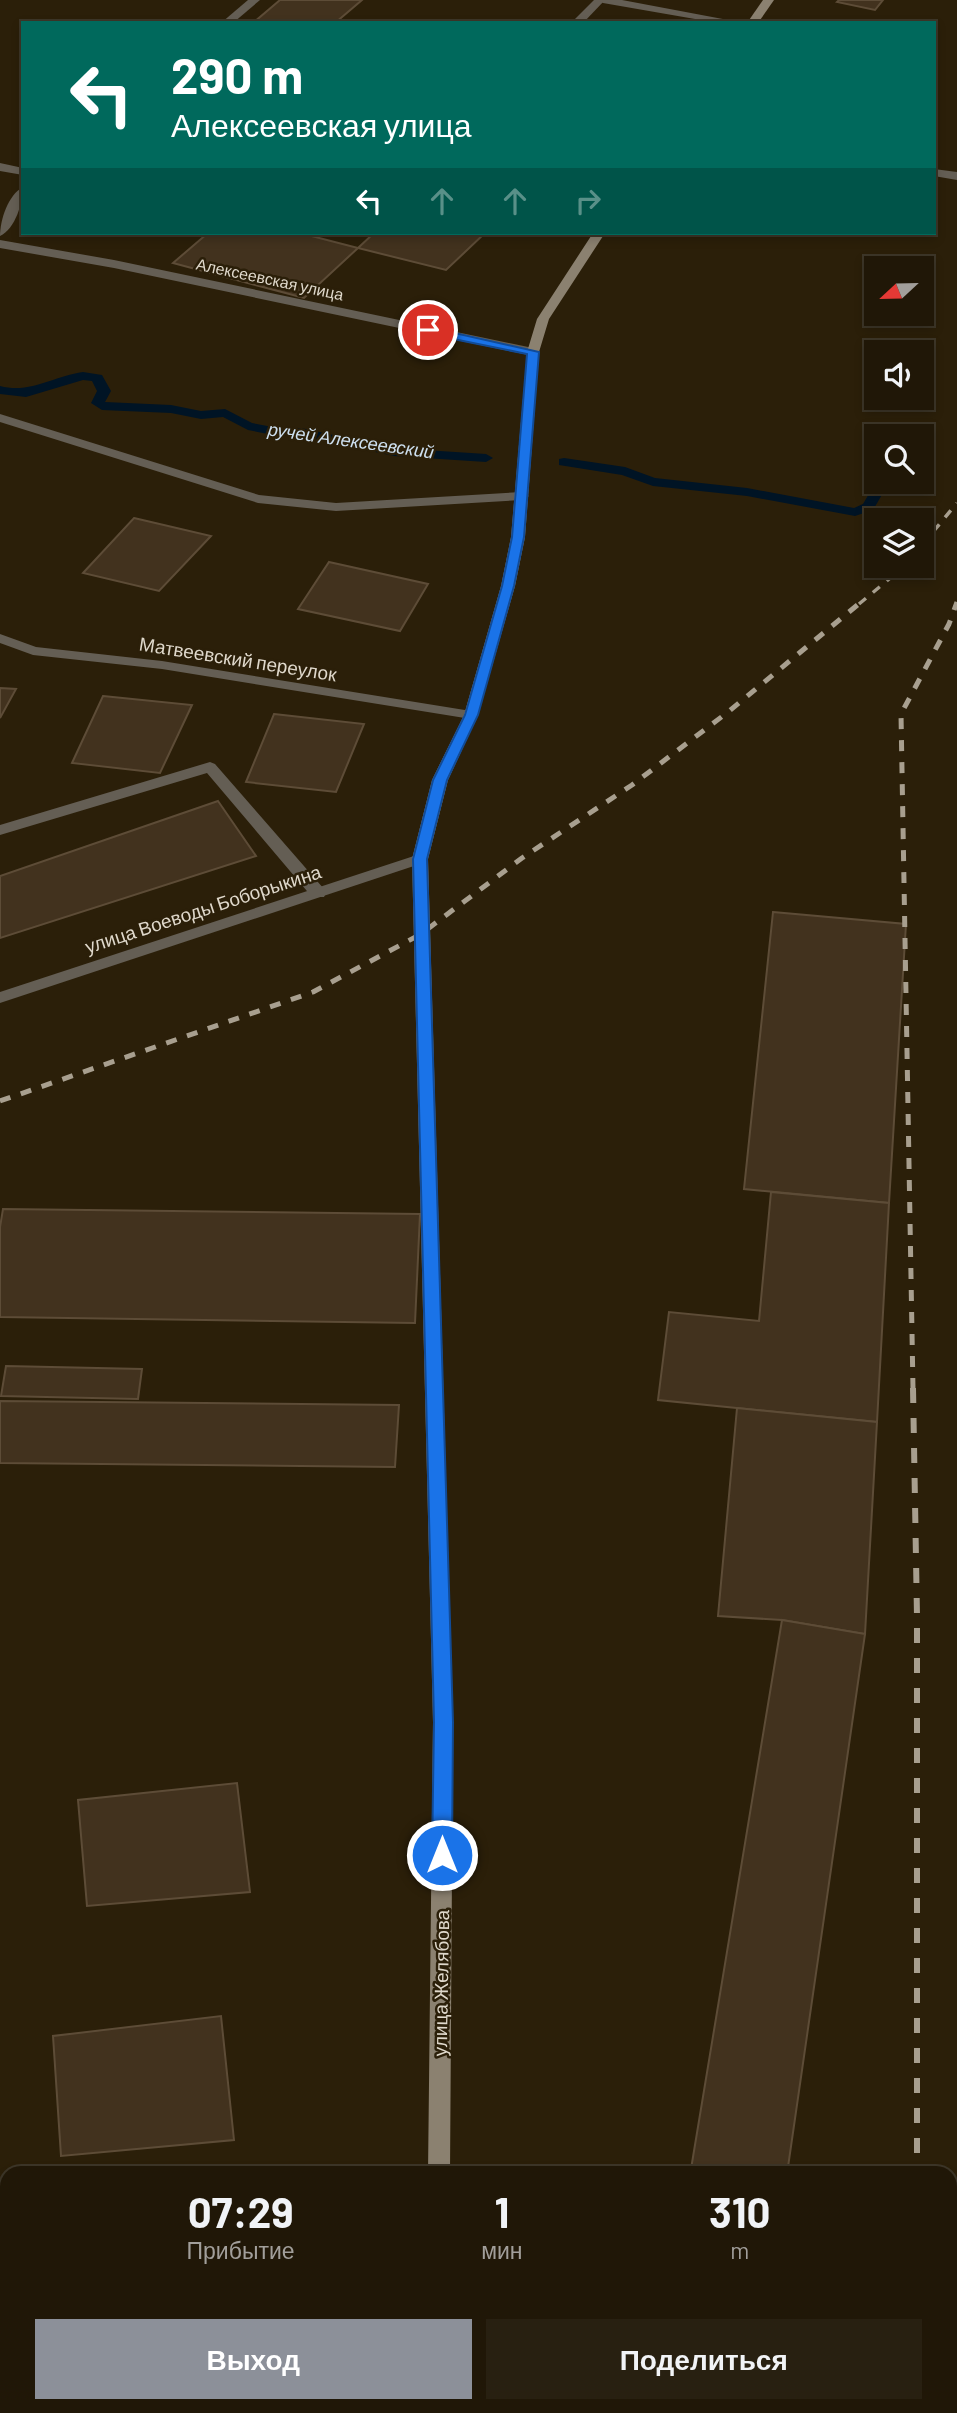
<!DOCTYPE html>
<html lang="ru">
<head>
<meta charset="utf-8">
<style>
	:root { --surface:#201707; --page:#282011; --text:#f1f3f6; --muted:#a29f9b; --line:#3d3628; --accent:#8c9099 }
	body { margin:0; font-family:Barlow,sans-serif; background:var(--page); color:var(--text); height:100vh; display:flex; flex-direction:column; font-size:26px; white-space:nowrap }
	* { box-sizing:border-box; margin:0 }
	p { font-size:23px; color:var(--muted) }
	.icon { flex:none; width:38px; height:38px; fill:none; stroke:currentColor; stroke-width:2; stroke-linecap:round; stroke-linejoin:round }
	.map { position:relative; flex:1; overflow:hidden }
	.side { position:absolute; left:0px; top:2166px; width:957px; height:247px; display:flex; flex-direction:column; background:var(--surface); border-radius:21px 21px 0 0; box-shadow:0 4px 10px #0003,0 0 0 2px var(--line) }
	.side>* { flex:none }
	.guide { position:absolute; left:21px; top:21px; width:915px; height:214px; border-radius:0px; box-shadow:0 4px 10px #0003,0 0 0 2px var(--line); background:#00695c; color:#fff; overflow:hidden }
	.needle { width:46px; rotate:248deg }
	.fabs { position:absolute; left:864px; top:256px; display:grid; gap:14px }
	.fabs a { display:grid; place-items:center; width:70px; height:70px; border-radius:0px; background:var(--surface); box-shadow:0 4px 10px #0003,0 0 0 2px var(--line); font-size:35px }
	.pin { position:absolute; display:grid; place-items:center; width:60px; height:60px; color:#fff; margin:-30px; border:4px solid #fff; border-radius:50%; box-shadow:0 2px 7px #0007 }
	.me { position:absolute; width:77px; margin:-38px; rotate:0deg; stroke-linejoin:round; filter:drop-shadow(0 0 5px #0008) }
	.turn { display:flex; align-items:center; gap:24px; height:147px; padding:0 35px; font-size:32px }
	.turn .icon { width:91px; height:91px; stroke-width:2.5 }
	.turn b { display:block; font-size:49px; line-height:60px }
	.lanes { display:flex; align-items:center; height:66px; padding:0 35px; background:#0003; justify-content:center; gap:35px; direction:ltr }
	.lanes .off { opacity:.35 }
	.eta { display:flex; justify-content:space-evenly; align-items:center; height:119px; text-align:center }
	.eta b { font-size:42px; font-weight:700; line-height:49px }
	.button { display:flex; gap:14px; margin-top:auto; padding:14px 35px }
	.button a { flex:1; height:80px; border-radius:0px; background:var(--accent); color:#fff; font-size:28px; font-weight:700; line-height:80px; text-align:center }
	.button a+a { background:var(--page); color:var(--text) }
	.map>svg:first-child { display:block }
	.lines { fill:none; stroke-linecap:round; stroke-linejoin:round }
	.stream { fill:#001425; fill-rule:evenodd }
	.building { fill:#42321e; stroke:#5d4c37; stroke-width:2 }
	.service { fill:#645e54; fill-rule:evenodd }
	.minor { fill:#645e54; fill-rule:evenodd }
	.secondary { fill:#8b8170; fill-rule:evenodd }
	.rail-far2 { stroke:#a89f8f; stroke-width:3.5; stroke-dasharray:9 9; stroke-linecap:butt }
	.rail-far1 { stroke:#a89f8f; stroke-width:5; stroke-dasharray:11 11; stroke-linecap:butt }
	.rail { stroke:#a89f8f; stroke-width:6; stroke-dasharray:15 15; stroke-linecap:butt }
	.route { fill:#1a73e8; stroke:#114b97; stroke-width:2 }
	.labels { text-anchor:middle; stroke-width:5; stroke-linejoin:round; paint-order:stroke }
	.far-street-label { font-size:16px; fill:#dfd8cb; stroke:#2b1f09 }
	.far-water-label { font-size:18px; font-style:italic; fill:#cee0f0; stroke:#2b1f09 }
	.street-label { font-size:19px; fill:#dfd8cb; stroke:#2b1f09 }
</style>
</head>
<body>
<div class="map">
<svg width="957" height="2413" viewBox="0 0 957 2413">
	<rect width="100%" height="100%" fill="#2b1f09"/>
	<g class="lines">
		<g class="stream">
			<path d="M83,372L102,375L111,391L105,402L171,405L201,411L225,409L252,423L278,428H301L394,448L486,454L493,458L486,462L394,456L301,436H278L248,430L223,417L201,419L171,413L102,410L91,403L97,391L92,381L83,380L26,397L0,394V386C31,394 53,376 83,372Z"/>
			<path d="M564,458L625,467L655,478L747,488L854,508L863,504L877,480L890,481L873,510L855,516L747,496L653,486L622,475L559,465V459Z"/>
		</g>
	</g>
	<g class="building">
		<path d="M280,0H362L335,23H253Z"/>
		<path d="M839,0H883L875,10L837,2Z"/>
		<path d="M208,233H300L358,248L304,298L173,263Z"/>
		<path d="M374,233H485L446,270L358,248Z"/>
		<path d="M134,518L211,536L159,591L83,573Z"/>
		<path d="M329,562L428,584L400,631L298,609Z"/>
		<path d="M0,688L16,689L0,718Z"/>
		<path d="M103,696L192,705L160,773L72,763Z"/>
		<path d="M274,714L364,724L336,792L246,782Z"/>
		<path d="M218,801L256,856L0,938V876Z"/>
		<path d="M773,912L906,924L889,1203L744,1189Z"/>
		<path d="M771,1192L889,1203L877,1422L658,1400L669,1312L759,1321Z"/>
		<path d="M3,1209L420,1214L415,1323L0,1317V1227Z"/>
		<path d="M6,1366L142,1369L138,1399L1,1396Z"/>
		<path d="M0,1401L399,1405L395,1467L0,1463Z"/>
		<path d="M737,1408L877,1422L865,1634L782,1620L718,1616Z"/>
		<path d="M782,1620L865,1634L787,2174H714L691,2169Z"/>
		<path d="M237,1783L250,1892L87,1906L78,1800Z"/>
		<path d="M221,2016L234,2140L61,2156L53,2036Z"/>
		<path d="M0,2318L7,2322V2406H37L33,2413H0Z"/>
	</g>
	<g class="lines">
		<g class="service">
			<path d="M248,0H260L233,23H221Z"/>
			<path d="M594,0H605L583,23H571Z"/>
			<path d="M0,163L23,168V175L0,171Z"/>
			<path d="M23,187C23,203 15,229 0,236C0,220 8,195 23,187Z"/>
			<path d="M210,762L215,764L324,889L326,893L324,897H312L207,773L0,835V825Z"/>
		</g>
		<g class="minor">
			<path d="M598,0H622L744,23H718L603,3Z"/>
			<path d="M934,169L957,172V180L934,176Z"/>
			<path d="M0,240L114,260L533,348L539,352L533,356L114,268L0,248Z"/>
			<path d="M0,414L259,495L336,503L522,492L529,496L522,500L336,511L258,503L0,422Z"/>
			<path d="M0,634L36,647L162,661L471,711L478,715L471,719L162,669L33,655L0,643Z"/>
			<path d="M420,854L426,856L428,859L426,862L0,1003V992Z"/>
		</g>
		<g class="secondary">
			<path d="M763,0H774L758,23H747Z"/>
			<path d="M593,233H605L549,319L539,352L525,537L515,586L478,715L448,780L428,859L453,1722L450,2174H428L433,1722L412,859L432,780L464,715L501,586L511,537L527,352L537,319Z"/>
			<rect x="424" y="2406" width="24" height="7"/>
		</g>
		<g class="rail-far2">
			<path d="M922,545L957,503"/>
			<path d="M859,604L906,565"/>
		</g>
		<g class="rail-far1">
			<path d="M0,1101L313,992L421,934L522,858L632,785L728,712L861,602"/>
			<path d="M913,1389L901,714L949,624L957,602"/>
		</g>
		<g class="rail">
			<path d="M913,1388L917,1616V2174"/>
			<path d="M917,2406V2413"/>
		</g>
	</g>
	<path class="route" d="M428,327L539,352L524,537L514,586L478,715L447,780L427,859L453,1722L452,1855L449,1861H435L432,1855L434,1722L413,859L433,780L465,715L502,586L512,537L527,354L424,333L422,330Z"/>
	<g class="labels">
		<g class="far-street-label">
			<text transform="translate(270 279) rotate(12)" y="6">Алексеевская улица</text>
		</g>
		<g class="far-water-label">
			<text transform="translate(351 441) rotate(8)" y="6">ручей Алексеевский</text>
		</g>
		<g class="street-label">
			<text transform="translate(238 659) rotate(9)" y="7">Матвеевский переулок</text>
			<text transform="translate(203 909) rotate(-18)" y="7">улица Воеводы Боборыкина</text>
			<text transform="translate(441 1983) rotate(-89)" y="7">улица Желябова</text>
		</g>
	</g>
</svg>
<div class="fabs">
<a><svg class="needle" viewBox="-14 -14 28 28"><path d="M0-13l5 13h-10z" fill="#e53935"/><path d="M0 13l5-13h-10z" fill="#a29f9b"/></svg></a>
<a><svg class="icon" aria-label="sound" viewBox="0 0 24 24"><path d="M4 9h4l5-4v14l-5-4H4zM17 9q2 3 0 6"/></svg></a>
<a><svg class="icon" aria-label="search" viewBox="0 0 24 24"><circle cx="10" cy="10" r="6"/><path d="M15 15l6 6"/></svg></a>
<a><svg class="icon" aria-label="layers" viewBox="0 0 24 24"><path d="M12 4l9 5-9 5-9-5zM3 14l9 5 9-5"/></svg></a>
</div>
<div class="pin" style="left:428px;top:330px;background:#d93025"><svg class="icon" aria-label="arrive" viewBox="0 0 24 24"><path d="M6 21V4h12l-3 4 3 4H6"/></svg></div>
<svg class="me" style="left:442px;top:1855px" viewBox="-20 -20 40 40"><circle r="17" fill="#1a73e8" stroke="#fff" stroke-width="3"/><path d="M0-11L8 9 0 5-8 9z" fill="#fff"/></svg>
<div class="guide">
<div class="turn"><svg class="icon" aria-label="left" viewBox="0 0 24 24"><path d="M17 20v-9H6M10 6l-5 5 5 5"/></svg><div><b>290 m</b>Алексеевская улица</div></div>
<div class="lanes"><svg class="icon" aria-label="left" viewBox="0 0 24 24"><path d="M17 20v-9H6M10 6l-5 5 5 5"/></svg><svg class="icon off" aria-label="ahead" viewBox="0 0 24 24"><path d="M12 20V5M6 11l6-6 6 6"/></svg><svg class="icon off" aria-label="ahead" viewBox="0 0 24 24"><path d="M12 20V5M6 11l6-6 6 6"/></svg><svg class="icon off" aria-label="right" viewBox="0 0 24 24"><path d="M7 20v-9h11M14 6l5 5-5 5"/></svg></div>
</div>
<section class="side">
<div class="eta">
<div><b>07:29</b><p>Прибытие</p></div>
<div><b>1</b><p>мин</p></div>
<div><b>310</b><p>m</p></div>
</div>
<div class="button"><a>Выход</a><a>Поделиться</a></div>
</section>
</div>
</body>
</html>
